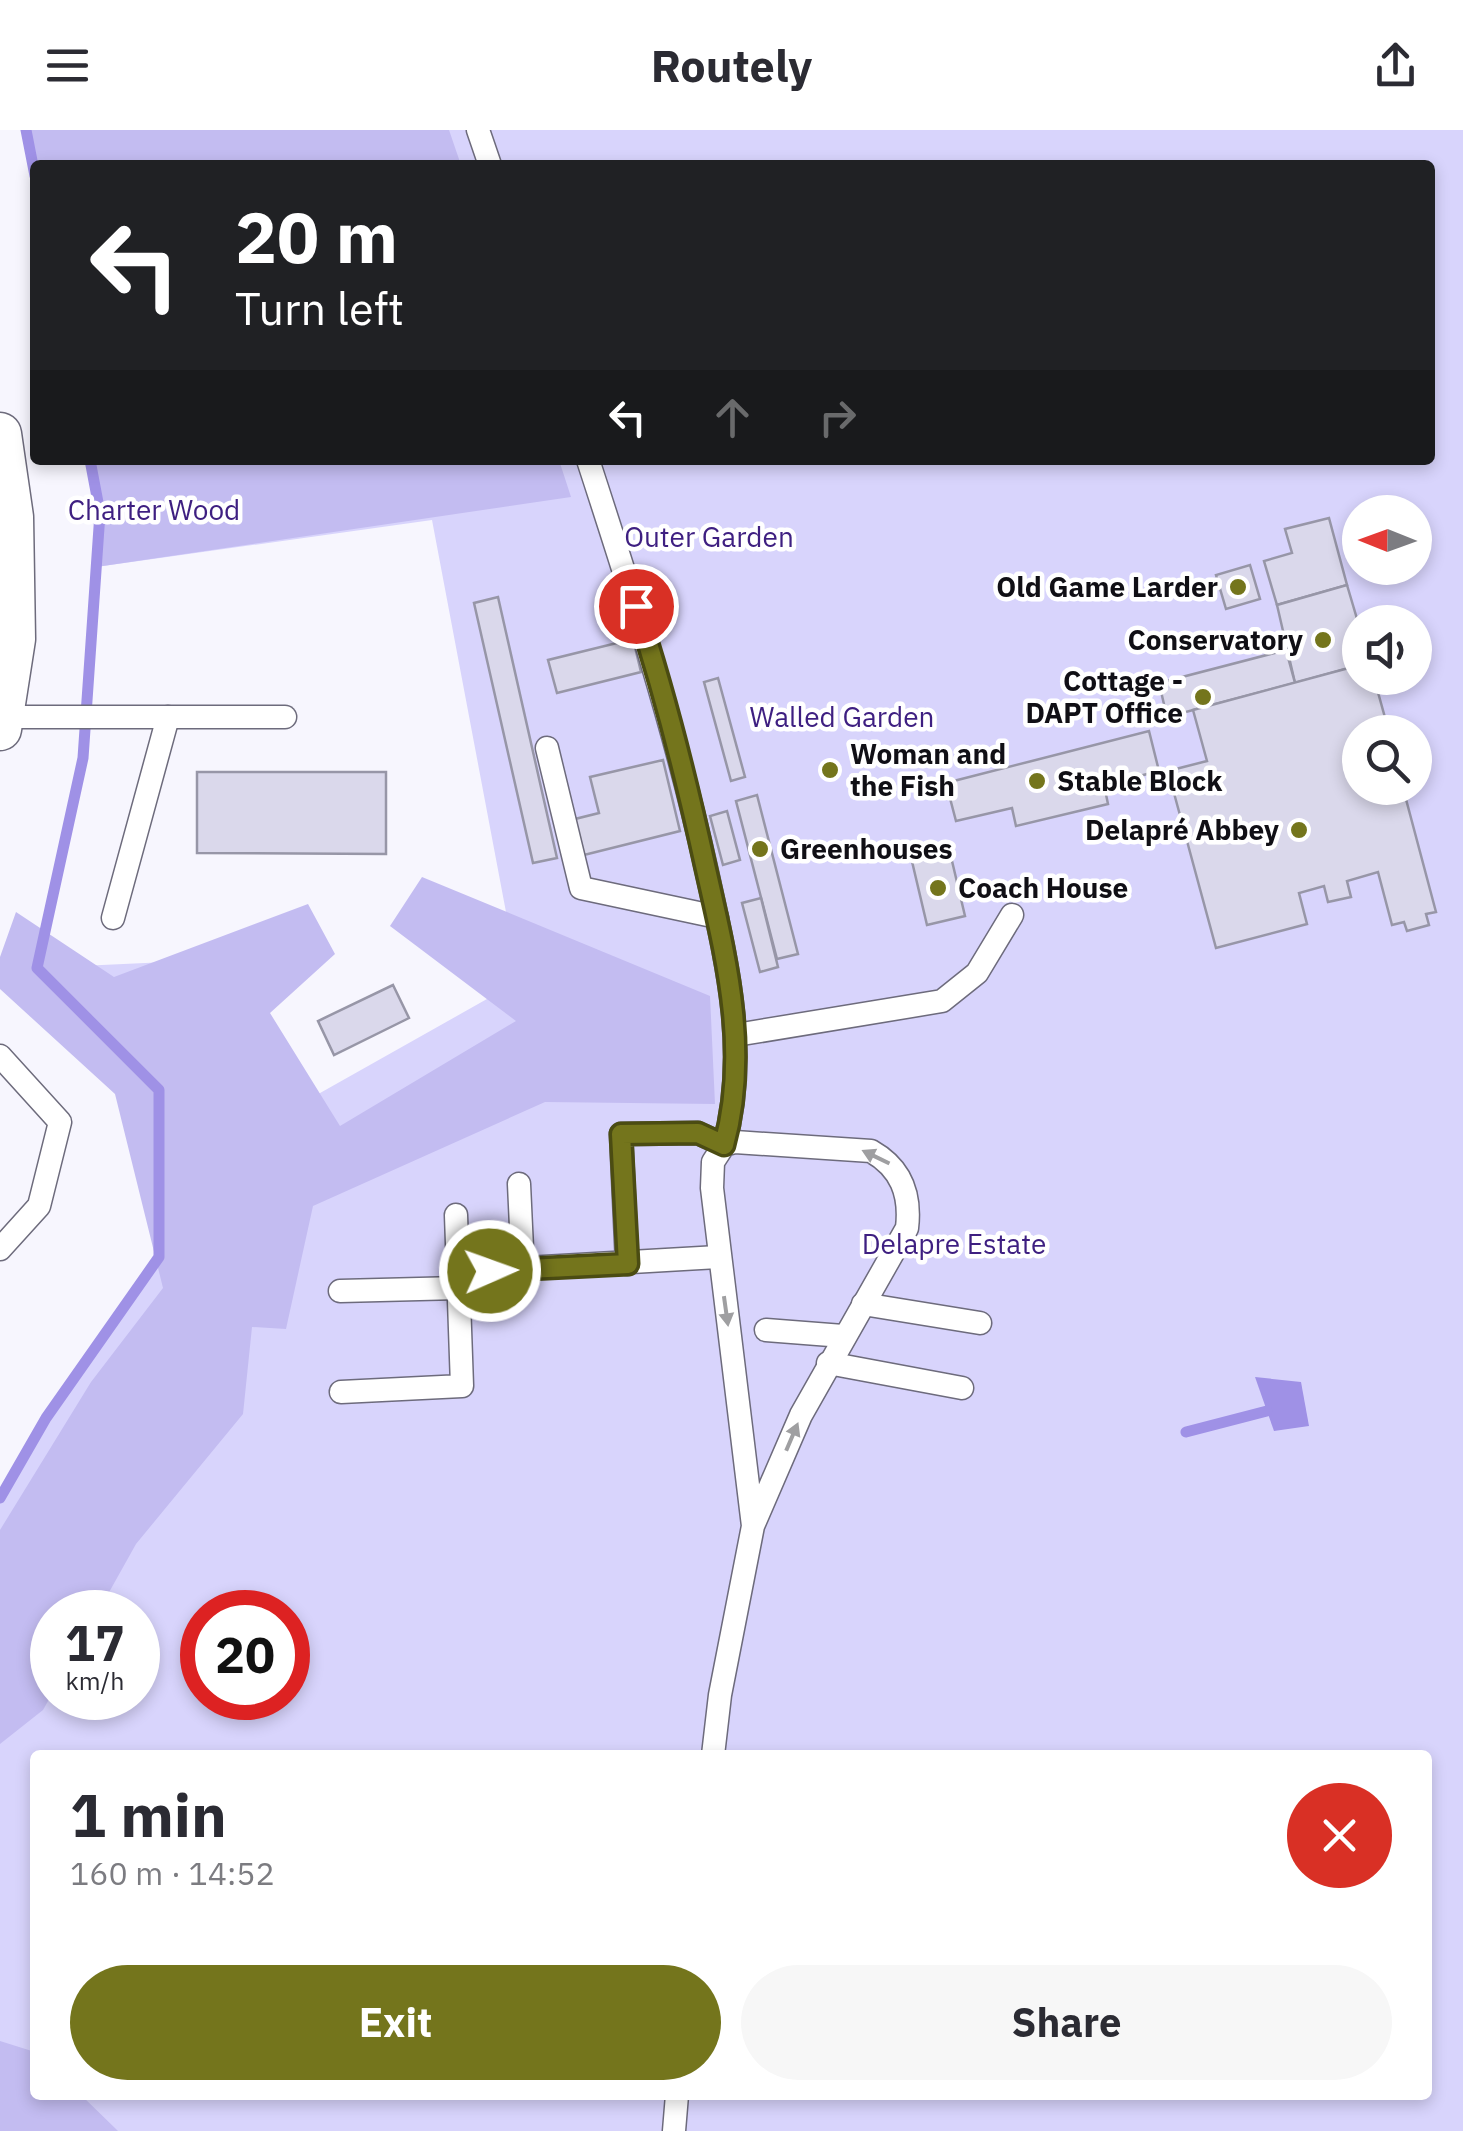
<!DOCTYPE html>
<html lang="en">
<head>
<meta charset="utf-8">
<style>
	:root { --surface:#fff; --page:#f7f7f7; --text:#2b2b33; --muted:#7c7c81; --accent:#74751c }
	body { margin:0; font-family:"IBM Plex Sans",sans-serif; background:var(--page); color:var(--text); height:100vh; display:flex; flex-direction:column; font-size:38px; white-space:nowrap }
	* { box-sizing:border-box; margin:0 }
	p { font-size:32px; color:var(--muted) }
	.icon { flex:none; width:55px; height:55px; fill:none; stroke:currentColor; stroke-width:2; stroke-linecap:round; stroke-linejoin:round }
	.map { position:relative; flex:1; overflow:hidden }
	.sheet { position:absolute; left:30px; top:1620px; width:1402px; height:350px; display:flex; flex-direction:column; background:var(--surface); border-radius:10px; box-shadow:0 5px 15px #0003 }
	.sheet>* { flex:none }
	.guide { position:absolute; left:30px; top:30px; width:1405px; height:305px; border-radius:10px; box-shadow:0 5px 15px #0003; background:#202124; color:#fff; overflow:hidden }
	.needle { width:65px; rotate:271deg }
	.buttons { position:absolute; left:1342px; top:365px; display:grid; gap:20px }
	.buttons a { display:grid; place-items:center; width:90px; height:90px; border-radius:50%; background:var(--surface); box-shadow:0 5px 15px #0003; font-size:50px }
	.speed { position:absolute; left:30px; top:1460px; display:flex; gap:20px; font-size:50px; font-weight:700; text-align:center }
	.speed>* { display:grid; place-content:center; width:130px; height:130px; border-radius:50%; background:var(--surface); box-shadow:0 5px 15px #0003; line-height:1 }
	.speed small { font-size:25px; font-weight:400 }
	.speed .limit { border:15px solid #d22; background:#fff; color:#111 }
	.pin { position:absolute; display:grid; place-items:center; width:85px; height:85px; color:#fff; margin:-42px; border:5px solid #fff; border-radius:50%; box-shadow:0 2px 10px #0007 }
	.me { position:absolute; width:110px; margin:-55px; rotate:88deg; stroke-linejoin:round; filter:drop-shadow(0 0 8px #0008) }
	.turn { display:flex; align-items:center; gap:35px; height:210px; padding:0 40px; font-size:45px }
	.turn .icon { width:130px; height:130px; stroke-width:2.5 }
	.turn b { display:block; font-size:70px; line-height:85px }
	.lanes { display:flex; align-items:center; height:95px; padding:0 40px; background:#0003; justify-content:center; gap:50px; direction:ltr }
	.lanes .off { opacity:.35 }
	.round { display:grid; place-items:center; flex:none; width:105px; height:105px; border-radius:52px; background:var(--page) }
	.overview { display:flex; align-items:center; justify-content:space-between; height:170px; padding:0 40px }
	h1 { font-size:60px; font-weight:800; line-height:75px }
	.primary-button { display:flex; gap:20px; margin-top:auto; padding:20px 40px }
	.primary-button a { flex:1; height:115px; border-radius:60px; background:var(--accent); color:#fff; font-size:40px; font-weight:800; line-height:115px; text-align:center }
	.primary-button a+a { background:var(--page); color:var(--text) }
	header { display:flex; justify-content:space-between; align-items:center; height:130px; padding:0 40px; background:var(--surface); font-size:45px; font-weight:800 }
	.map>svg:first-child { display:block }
	.green { fill:#d8d4fc; fill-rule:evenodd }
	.forest { fill:#c3bcf1 }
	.water { fill:#9f91e6 }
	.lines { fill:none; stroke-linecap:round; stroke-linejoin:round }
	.stream { stroke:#9f91e6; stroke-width:11 }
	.building { fill:#dad8eb; stroke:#9796a7; stroke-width:2.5 }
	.service-casing { stroke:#6d6b7c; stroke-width:25 }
	.minor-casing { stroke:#6d6b7c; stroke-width:45 }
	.service { stroke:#fff; stroke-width:22 }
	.minor { stroke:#fff; stroke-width:42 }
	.oneway { fill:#9f9fa1 }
	.route-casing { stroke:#4b4c12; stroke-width:25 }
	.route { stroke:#74751c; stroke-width:18 }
	.poi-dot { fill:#74751c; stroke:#fff; stroke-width:4 }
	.labels { text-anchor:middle; stroke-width:9; stroke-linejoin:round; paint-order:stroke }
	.park-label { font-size:28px; fill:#3e1f81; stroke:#fff }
	.poi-label { font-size:28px; font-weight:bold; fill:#100f15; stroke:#fff; text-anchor:end }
</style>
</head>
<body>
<header><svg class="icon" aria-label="menu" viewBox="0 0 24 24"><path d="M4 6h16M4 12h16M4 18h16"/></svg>Routely<svg class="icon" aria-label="share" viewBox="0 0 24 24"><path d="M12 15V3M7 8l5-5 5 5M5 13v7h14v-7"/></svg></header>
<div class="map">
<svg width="1463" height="2001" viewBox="0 0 1463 2001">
	<rect width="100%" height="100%" fill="#f7f6fe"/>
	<path class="green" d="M26,0H1463V2001H0V1368L46,1288L159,1127V960L37,838L210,830L297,976L519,851L432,390L96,437L100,383L90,330H1430V35H35V46ZM1360,382H1415V438H1360ZM1360,492H1415V548H1360ZM1360,602H1415V658H1360ZM52,1482H138V1568H52ZM202,1482H288V1568H202ZM35,1625H1428V1965H35Z"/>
	<g class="forest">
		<path d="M26,0H449L461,35H35V46Z"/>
		<path d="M90,330H559L571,367L96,437L100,383Z"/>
		<path d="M422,747L710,866L715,974L545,972L313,1076L286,1199L252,1197L243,1284L136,1414L98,1482H52V1564L43,1580L0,1614V1400L91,1252L163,1158L115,964L0,859V827L16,782L114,847L308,774L335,824L270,883L340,996L516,891L390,796Z"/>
		<path d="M0,1911L35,1922V1965H81L118,2001H0Z"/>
	</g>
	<path class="water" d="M1255,1247L1301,1252L1309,1296L1274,1301Z"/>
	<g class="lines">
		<g class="stream">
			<path d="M26,0L35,46"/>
			<path d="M1186,1302L1267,1281"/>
			<path d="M0,1368L46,1288L159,1127V960L37,838L83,628L100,383L90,330"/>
		</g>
	</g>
	<g class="building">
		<path d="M1329,388L1347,455L1277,475L1264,431L1292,423L1285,399Z"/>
		<path d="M1250,435L1260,469L1226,479L1216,445Z"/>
		<path d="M1347,455L1360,499V535L1295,553L1277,475Z"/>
		<path d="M498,467L557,728L533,733L474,473Z"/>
		<path d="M633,509L641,542L557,563L548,530Z"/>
		<path d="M1286,520L1295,553L1167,587L1159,553Z"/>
		<path d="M1360,535V548H1374L1389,602H1360V658H1403L1436,782L1426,784L1429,795L1407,801L1404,792L1392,795L1378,742L1347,751L1351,767L1328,772L1324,756L1299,763L1307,794L1216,818L1168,641L1207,631L1193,580Z"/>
		<path d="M718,548L745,647L731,651L704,552Z"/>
		<path d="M1149,601L1159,641L1104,655L1108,674L1016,696L1012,678L956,691L946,653Z"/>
		<path d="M663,630L680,701L584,725L575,689L599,683L590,647Z"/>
		<path d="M197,642H386V724L197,723Z"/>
		<path d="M757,665L798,824L777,829L736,671Z"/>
		<path d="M727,681L740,730L723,735L710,686Z"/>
		<path d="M948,714L965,786L927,795L910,723Z"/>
		<path d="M761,768L778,837L760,842L742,773Z"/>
		<path d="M393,855L409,888L334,925L318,891Z"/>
	</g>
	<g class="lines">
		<defs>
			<g id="service">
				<path d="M478,0L490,35"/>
				<path d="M588,330C632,465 675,599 706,738C726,830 750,922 724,1015L698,1003L621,1004L627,1134"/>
				<path d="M2,587H285"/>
				<path d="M547,618L581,758L717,787"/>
				<path d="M113,788L168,587"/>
				<path d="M736,905L942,871L977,843L1012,785"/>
				<path d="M0,926L60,992L39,1076L0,1119"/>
				<path d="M519,1054L523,1140"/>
				<path d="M456,1085L458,1142"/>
				<path d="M340,1161L459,1158"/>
				<path d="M863,1174L980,1193"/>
				<path d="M766,1200L843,1206"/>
				<path d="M828,1233L962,1258"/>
				<path d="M341,1262L462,1256L458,1142L718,1127"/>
				<path d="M713,1625L720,1565L753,1396L801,1285L907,1098C911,1064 901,1038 871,1021L735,1012L724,1015L713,1032L712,1058L753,1396"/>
				<path d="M674,2001L677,1965"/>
			</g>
			<path id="minor" d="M0,304L12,387L14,509L0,599"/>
		</defs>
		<use href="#service" class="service-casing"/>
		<use href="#minor" class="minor-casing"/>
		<use href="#service" class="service"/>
		<use href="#minor" class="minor"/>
	</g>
	<defs><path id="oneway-solid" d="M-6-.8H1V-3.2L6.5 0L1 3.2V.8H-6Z" transform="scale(2.5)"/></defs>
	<g class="oneway">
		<use href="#oneway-solid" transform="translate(876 1027) rotate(-154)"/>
		<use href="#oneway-solid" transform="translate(726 1181) rotate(82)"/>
		<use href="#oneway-solid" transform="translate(792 1307) rotate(-67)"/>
	</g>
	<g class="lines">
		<defs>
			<path id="route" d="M490,1141L628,1134L621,1004L698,1003L724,1015C750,921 726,828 705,735C686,648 664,561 636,476"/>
		</defs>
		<use href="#route" class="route-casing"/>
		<use href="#route" class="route"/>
	</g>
	<g class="poi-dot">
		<circle cx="1238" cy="457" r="10"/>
		<circle cx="1323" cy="510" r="10"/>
		<circle cx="1203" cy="567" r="10"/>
		<circle cx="830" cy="640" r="10"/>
		<circle cx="1037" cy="651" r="10"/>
		<circle cx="1299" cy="700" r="10"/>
		<circle cx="760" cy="719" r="10"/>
		<circle cx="938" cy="758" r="10"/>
	</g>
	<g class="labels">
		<g class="park-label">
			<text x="154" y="390">Charter Wood</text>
			<text x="709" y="417">Outer Garden</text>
			<text x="842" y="597">Walled Garden</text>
			<text x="954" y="1124">Delapre Estate</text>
		</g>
		<g class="poi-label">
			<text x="1218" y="467">Old Game Larder</text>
			<text x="1303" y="520">Conservatory</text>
			<text x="1183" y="561">Cottage -<tspan x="1183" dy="32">DAPT Office</tspan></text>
			<text x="850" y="634" text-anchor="start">Woman and<tspan x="850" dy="32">the Fish</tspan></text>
			<text x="1057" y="661" text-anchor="start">Stable Block</text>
			<text x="1279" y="710">Delapré Abbey</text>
			<text x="780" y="729" text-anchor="start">Greenhouses</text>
			<text x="958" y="768" text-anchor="start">Coach House</text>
		</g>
	</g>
</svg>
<div class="buttons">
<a><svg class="needle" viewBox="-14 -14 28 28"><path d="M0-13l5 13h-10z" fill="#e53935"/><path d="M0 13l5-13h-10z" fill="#7c7c81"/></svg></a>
<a><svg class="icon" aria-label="sound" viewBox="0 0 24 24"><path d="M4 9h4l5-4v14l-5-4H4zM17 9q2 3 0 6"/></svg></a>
<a><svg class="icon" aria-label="search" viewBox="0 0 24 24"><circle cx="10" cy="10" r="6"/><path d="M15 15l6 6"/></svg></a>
</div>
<div class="speed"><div>17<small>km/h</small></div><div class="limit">20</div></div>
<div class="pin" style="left:636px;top:476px;background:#d93025"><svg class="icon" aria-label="arrive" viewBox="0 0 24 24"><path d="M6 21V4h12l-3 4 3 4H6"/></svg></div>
<svg class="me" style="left:490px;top:1141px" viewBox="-20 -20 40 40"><circle r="17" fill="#74751c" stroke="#fff" stroke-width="3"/><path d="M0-11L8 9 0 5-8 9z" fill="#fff"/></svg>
<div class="guide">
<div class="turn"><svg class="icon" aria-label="left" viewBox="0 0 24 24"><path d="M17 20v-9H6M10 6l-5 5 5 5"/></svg><div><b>20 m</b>Turn left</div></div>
<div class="lanes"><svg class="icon" aria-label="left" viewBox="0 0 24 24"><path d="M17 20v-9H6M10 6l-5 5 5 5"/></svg><svg class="icon off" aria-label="ahead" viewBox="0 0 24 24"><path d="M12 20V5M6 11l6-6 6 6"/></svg><svg class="icon off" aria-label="right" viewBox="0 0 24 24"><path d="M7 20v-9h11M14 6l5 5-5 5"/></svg></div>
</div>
<section class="sheet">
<div class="overview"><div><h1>1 min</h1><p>160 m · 14:52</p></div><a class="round" style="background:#d93025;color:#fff"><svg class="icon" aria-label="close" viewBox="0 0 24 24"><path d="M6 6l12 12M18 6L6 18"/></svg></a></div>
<div class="primary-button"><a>Exit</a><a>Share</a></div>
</section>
</div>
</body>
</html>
